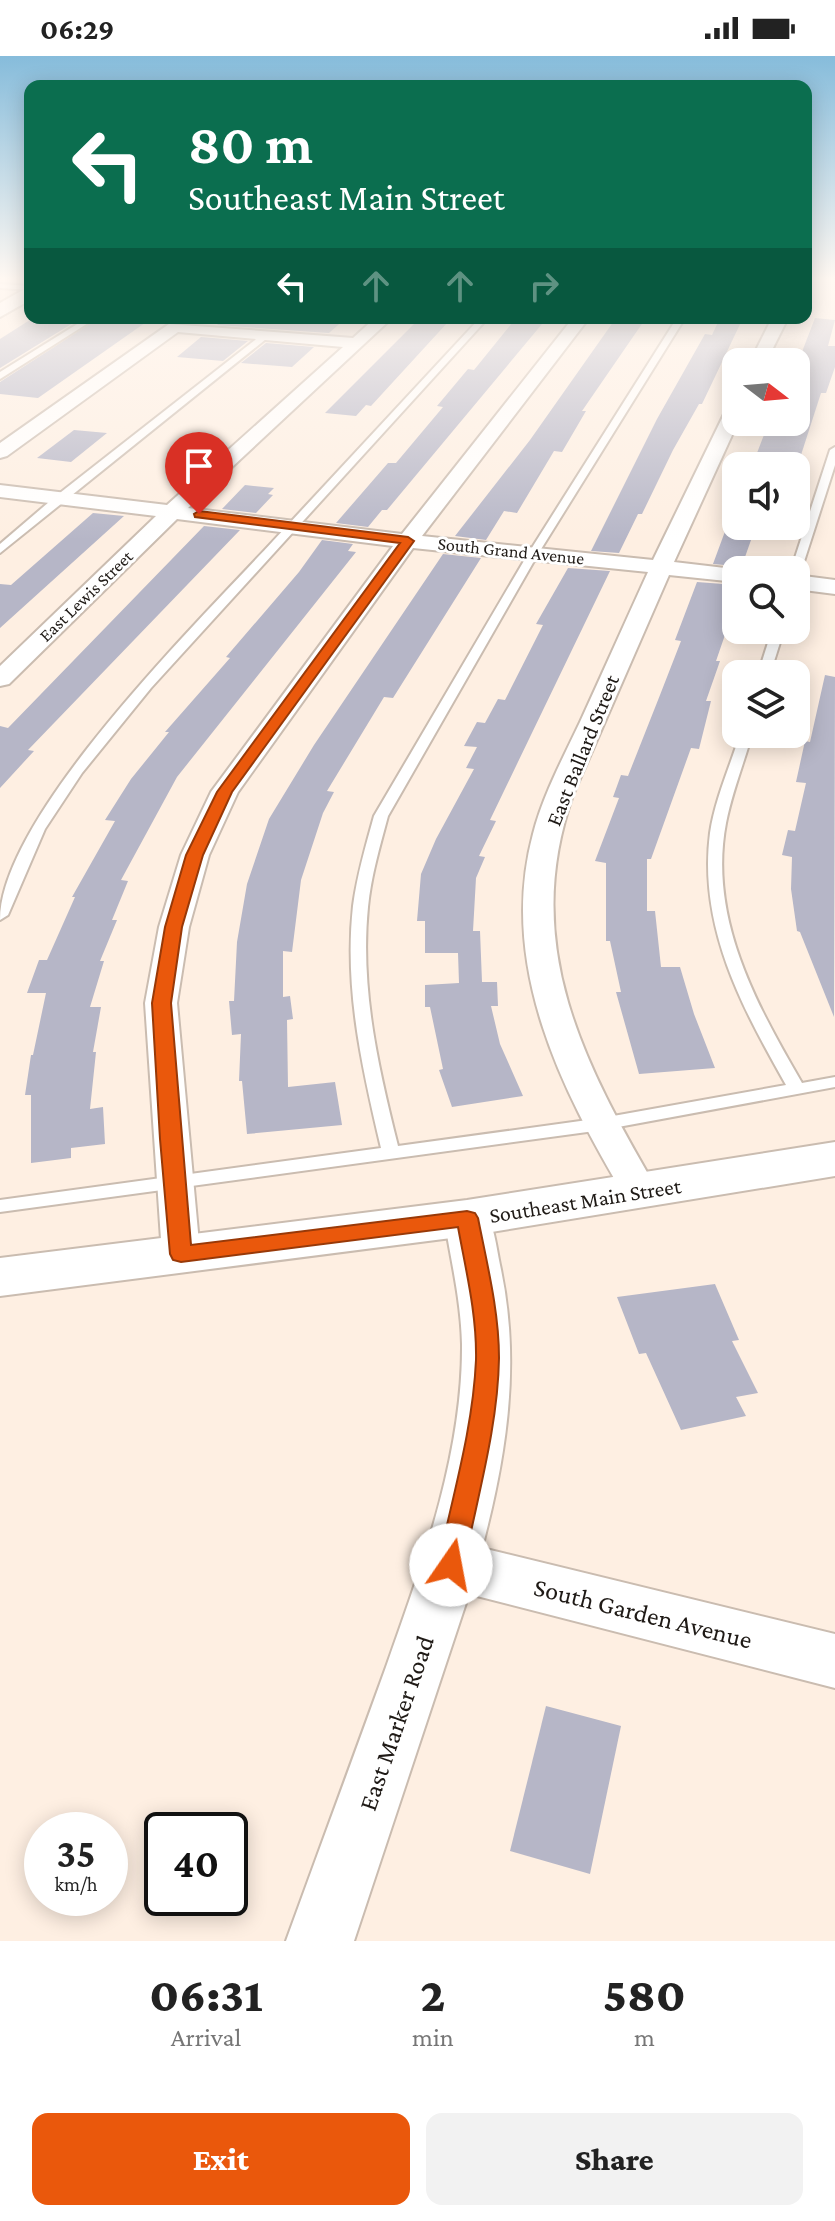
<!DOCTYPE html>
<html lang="en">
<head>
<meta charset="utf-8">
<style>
	:root { --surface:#fff; --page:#f2f2f2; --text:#222; --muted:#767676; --accent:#ea580c }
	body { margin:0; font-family:"Crimson Pro",serif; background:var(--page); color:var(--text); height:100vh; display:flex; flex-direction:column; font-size:30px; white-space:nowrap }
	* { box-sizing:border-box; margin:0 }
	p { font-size:26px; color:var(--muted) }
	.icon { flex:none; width:44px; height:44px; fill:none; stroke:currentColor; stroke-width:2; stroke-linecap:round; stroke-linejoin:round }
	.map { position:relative; height:1885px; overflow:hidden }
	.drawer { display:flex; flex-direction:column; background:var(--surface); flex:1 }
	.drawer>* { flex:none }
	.banner { position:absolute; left:24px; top:24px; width:788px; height:244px; border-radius:16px; box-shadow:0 4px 20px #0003; background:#0b6e4f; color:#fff; overflow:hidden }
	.needle { width:52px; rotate:106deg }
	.tools { position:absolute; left:722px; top:292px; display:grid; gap:16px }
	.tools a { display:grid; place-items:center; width:88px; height:88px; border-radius:16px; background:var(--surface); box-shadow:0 4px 20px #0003; font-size:40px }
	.speed { position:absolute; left:24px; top:1756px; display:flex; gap:16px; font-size:40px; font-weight:700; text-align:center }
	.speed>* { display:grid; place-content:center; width:104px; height:104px; border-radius:50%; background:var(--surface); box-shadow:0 4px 20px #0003; line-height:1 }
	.speed small { font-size:20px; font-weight:400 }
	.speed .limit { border:4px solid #111; border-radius:12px; background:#fff; color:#111 }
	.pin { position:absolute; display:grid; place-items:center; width:68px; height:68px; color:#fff; margin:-82px -34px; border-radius:50% 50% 50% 0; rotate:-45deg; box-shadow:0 0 8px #0007 }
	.pin .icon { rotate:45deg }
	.me { position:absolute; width:88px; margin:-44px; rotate:12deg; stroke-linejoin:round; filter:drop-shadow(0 0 6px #0008) }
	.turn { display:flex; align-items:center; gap:28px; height:168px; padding:0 32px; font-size:36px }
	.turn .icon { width:104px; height:104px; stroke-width:2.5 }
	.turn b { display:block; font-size:56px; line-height:68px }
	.lanes { display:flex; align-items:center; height:76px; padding:0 32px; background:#0003; justify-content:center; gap:40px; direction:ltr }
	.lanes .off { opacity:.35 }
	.eta { display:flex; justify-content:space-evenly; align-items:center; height:136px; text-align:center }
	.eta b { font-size:48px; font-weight:800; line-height:56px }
	.primary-button { display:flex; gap:16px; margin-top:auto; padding:16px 32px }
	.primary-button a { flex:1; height:92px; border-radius:16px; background:var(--accent); color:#fff; font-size:32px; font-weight:800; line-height:92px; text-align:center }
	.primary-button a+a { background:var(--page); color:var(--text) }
	.status { display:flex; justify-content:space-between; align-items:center; height:56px; padding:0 40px; background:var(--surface); direction:ltr }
	.status svg { height:22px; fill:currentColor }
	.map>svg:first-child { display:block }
	.building { fill:#b6b6c7 }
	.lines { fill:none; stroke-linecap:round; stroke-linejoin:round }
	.service-casing { stroke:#cabcb0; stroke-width:4 }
	.minor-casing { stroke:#cabcb0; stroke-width:4 }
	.tertiary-casing { stroke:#cabcb0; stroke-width:4 }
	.primary-casing { stroke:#cabcb0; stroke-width:4 }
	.service { fill:#fff; fill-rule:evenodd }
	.minor { fill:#fff; fill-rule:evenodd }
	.tertiary { fill:#fff; fill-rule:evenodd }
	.primary { fill:#fff; fill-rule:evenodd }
	.route { fill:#ea580c; stroke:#983908; stroke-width:2 }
	.labels { text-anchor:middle; stroke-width:6; stroke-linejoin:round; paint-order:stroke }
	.far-street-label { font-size:18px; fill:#1f1a16; stroke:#fff }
	.street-label { font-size:22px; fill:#1f1a16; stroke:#fff }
	.near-street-label { font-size:26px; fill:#1f1a16; stroke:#fff }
</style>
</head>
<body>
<div class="status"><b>06:29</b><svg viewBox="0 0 49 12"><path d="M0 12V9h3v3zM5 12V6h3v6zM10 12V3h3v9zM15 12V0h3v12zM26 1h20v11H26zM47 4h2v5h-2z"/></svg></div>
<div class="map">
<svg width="835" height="1885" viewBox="0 0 835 1885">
	<rect width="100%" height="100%" fill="#feefe2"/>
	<g class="building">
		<path d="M33,262H81L0,312V283Z"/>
		<path d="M99,262H152L38,342L0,338V326Z"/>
		<path d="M225,262H346L329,277L217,269Z"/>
		<path d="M516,262H547L387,454H382L368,471L336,467L388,407H396L443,351L437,350L468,313L474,314Z"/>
		<path d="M616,262H646L582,355H586L562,396L554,395L517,457L504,455L486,484L455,480L530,384Z"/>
		<path d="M720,262H743L702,348H699L673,394L642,458H638L619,497L591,495L657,363L705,278L712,279Z"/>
		<path d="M815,262L835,264L828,290H835V311L826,337H821L801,399L790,397L785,410H752L767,371L771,372L773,366H796V301H800Z"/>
		<path d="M418,264L448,266L371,350L366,349L356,360L325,357Z"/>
		<path d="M201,281L248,285L223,305L177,301Z"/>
		<path d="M266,287L314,291L292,311L241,307Z"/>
		<path d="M74,374L107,377L71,406L37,402Z"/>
		<path d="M245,429L274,432L268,438L273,439L256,457L222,453Z"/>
		<path d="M734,451L736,470H756L745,501L736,500V510L713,508Z"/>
		<path d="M93,457L124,460L0,572V528L11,529Z"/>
		<path d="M204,470L240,474L28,694L34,695L0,732V670L8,672Z"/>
		<path d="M322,484L353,488L348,495L356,496L177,721L121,824L128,825L112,864H117L100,905H104L90,951H101L93,996H96L90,1053L103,1051L105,1088L71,1092V1102L31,1107V1039H25L31,999H33L46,937H27L39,904H47L75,841H72L115,765L105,764L131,723L169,676H165L230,602L226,601L299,516Z"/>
		<path d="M443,498L481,502L393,642L384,641L327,735L334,736L323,757L301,824L292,896L283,895V941L290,940L293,963L287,964L288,1031L335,1026L342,1069L247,1078L242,1025H239L241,978L232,979L229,945H234L237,886L247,828L269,763L314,689Z"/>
		<path d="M568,512L610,515L490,764L496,765L479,800L485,801L476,822L473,875H480L482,926H497L498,950H491L500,988L523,1040L452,1051L439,1014L443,1013L430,951H425V929L459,927L458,897H425V865H417L421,818L436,783L474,713L466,712L477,691L464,690L477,666L485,667L498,643L505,644L543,569L536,568Z"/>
		<path d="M697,526L736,529V547L716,605H720L706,645H711L699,693L691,692L651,803H647V855H655L661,911H680L694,958L715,1012L639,1018L616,936H621L610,885H606V807L595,805L619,742L613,741L621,719L628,720L660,639L681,585L675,584Z"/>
		<path d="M825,619L835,621L834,961L800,876L797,875L791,833L792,801L782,799L788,774L795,775L806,727L796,726L805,685L810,686Z"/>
		<path d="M715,1228L739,1284L732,1285L758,1337L736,1341L746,1360L681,1374L646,1297L639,1298L617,1241Z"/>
		<path d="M546,1650L621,1670L590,1818L510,1795Z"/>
	</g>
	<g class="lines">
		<defs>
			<g id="service">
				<path d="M0,228L30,230V234L0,232Z"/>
				<path d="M87,262H96L0,323V316Z"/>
				<path d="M480,262H488L151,632L82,717L45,773L8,859L0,864C0,760 201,563 273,485C342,411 411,336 480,262Z"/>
				<path d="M677,262H685L538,498L388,760C380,790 371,820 368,851C360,932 378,1011 398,1090L602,1062L786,1029C742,951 698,871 710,777C715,743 730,711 740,678H752C744,707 732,736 726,767C708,861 756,948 802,1027L835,1021V1031L602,1074L0,1156V1144L381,1092C362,1012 344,932 353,850C357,819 366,789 374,760L528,498Z"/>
				<path d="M264,277L271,279L0,497V488L56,440Z"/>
				<path d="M835,391V409L801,515L796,518V514H791L830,394Z"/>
				<path d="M772,574H784L770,618H758Z"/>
			</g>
			<g id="minor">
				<path d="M375,262H392L188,452L402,478L573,262H589L422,480L653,504L727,352L736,347L738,366L674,506L742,514H736V526L669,519L573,739C520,889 584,1008 658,1135L653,1144L640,1148L627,1144C561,1034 498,909 533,778C543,739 563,702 580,666C603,616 625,566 648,516L413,492L238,736L209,799L189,871L177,947L200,1198L194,1208L181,1212L168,1208L162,1198L145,947L159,871L181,799L211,736L393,490L177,463L9,628L0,630V610L156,460L0,441V429L167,449L343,291L178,276L7,400L0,402V387L169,268L353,282Z"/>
				<path d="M772,262H788L766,306H750Z"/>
				<path d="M796,519L835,524V538L796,533Z"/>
			</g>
			<g id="tertiary">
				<path d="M30,230V244L0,261V247Z"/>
				<path d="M467,1146L483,1150C494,1168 496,1189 500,1209C521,1305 507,1398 482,1492L835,1578V1632L469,1538L354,1885H286C319,1794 353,1703 386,1611C422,1509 463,1398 462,1288C461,1245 451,1204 444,1162L451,1150Z"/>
			</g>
			<path id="primary" d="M835,1086V1120L467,1180L0,1240V1202L467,1144Z"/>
		</defs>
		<use href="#service" class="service-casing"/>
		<use href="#minor" class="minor-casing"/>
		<use href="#tertiary" class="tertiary-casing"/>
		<use href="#primary" class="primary-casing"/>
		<use href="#service" class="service"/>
		<use href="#minor" class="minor"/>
		<use href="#tertiary" class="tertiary"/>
		<use href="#primary" class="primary"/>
	</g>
	<linearGradient id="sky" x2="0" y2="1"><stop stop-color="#86bcdb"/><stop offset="0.46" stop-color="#fff8f2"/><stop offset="1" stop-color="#fff8f2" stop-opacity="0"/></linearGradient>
	<rect width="835" height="484" fill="url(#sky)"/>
	<path class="route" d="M199,455L408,481L414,485L232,736L203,799L182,871L171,947L191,1189L467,1155L475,1157L478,1162C487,1208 499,1255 499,1302C498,1371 477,1442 464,1509L460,1517L451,1520L442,1517L438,1509C452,1442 473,1373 476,1304C477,1259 466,1215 458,1171L181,1206L173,1204L170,1198L160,1083L152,947L165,871L186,799L217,736L400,487L195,461L194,458Z"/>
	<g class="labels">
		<g class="far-street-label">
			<text transform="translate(511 495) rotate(6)" y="6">South Grand Avenue</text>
			<text transform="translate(86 540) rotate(-44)" y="6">East Lewis Street</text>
		</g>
		<g class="street-label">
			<text transform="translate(582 694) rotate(-68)" y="8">East Ballard Street</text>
			<text transform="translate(585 1144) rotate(-9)" y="8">Southeast Main Street</text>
		</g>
		<g class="near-street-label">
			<text transform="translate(643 1557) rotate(14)" y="9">South Garden Avenue</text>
			<text transform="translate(396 1667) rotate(-71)" y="9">East Marker Road</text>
		</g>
	</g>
</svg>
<div class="tools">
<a><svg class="needle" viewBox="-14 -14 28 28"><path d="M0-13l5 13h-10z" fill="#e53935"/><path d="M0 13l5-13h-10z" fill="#767676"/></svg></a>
<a><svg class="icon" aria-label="sound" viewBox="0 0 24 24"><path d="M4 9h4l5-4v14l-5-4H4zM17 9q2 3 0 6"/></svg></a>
<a><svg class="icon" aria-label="search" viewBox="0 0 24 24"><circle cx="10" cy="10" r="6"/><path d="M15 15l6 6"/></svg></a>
<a><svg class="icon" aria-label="layers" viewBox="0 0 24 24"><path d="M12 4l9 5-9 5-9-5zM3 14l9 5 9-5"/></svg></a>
</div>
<div class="speed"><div>35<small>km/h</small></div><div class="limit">40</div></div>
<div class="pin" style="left:199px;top:458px;background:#d93025"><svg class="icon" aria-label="arrive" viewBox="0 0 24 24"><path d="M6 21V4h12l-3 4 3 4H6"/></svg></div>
<svg class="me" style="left:451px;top:1509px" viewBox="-20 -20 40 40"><circle r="19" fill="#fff"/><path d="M0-13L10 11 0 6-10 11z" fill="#ea580c"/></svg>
<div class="banner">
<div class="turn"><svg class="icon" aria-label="left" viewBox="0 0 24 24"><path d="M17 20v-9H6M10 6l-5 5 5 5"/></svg><div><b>80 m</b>Southeast Main Street</div></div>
<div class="lanes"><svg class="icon" aria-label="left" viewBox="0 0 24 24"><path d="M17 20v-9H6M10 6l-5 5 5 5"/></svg><svg class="icon off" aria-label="ahead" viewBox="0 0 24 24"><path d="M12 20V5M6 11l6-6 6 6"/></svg><svg class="icon off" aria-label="ahead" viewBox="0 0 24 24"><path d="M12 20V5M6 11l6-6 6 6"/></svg><svg class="icon off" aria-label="right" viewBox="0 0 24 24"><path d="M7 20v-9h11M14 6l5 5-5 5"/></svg></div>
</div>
</div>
<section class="drawer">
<div class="eta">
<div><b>06:31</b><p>Arrival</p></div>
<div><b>2</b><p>min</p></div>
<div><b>580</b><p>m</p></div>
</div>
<div class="primary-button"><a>Exit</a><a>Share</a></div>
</section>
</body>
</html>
